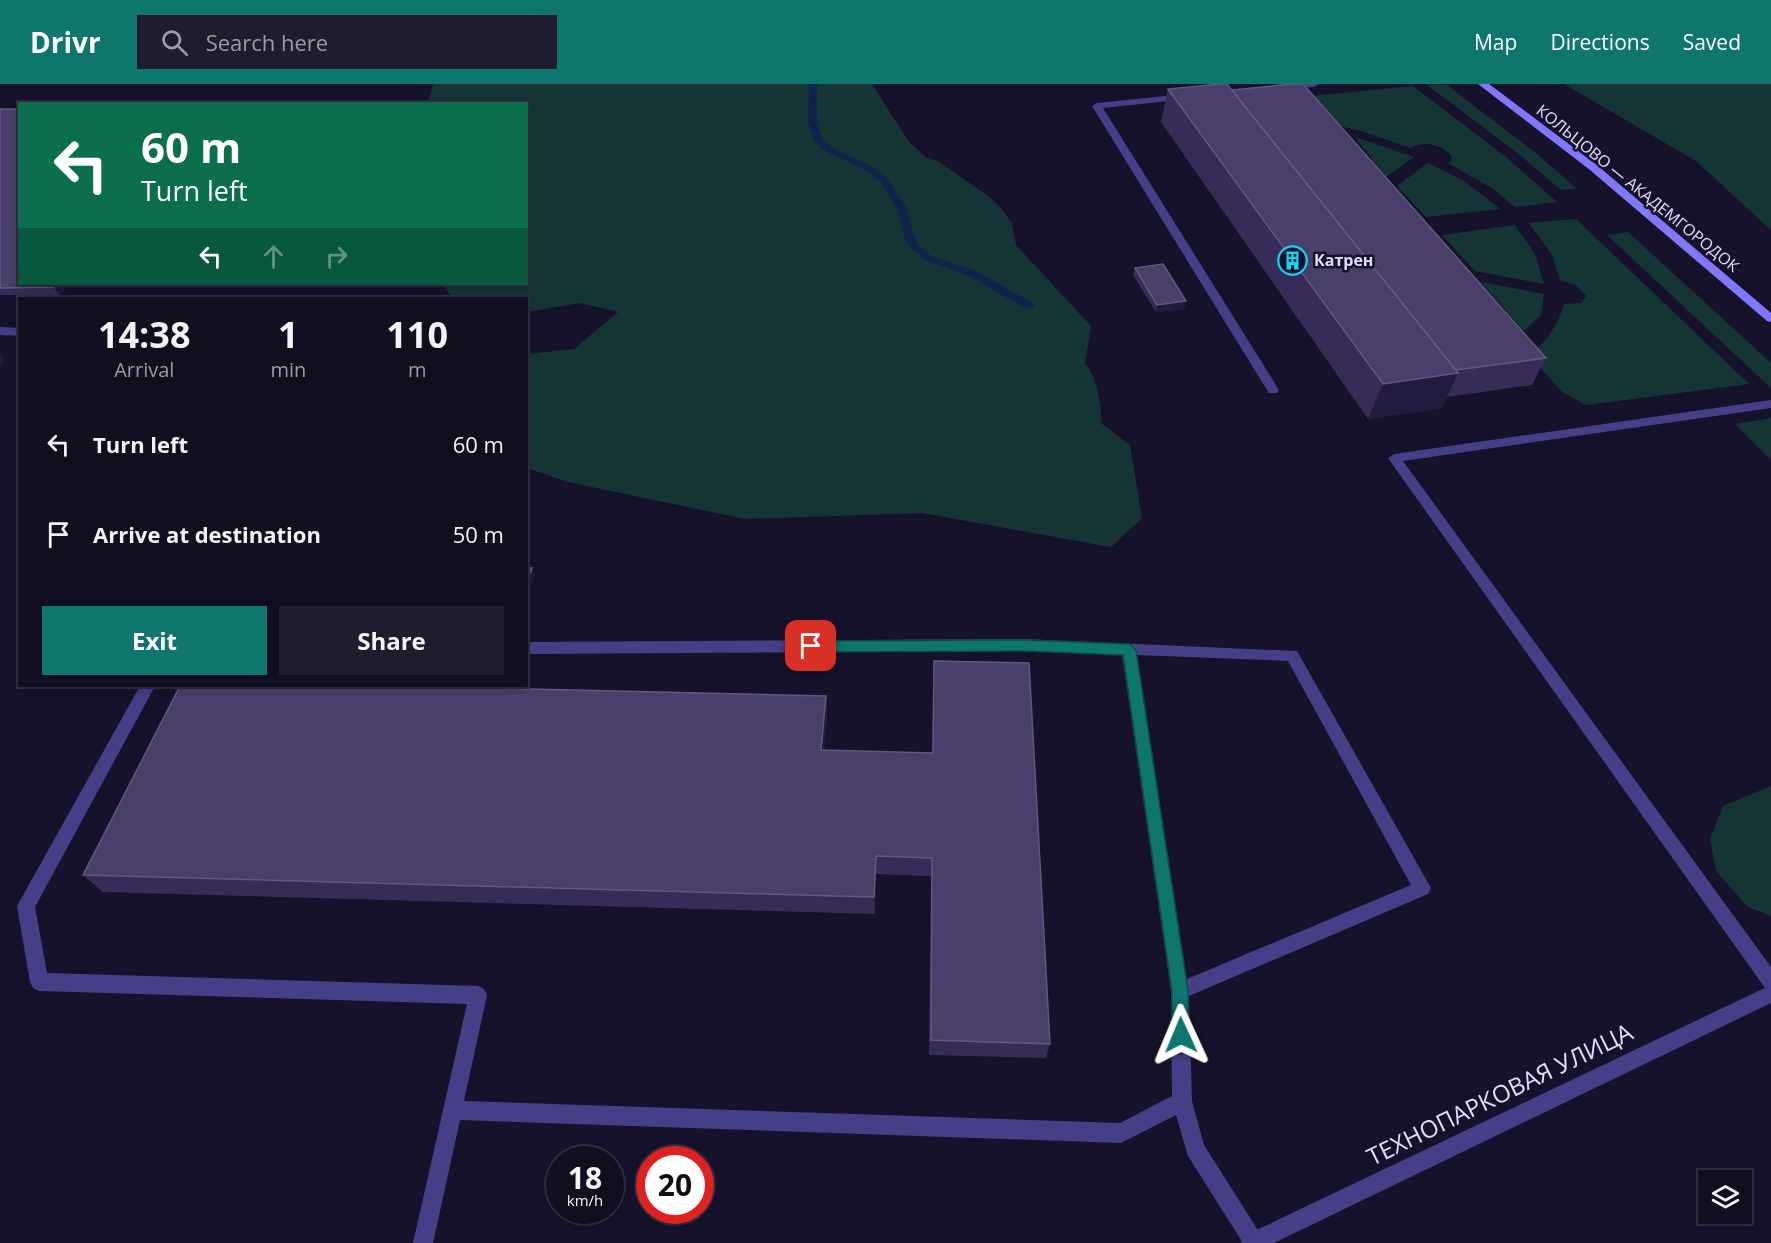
<!DOCTYPE html>
<html lang="en">
<head>
<meta charset="utf-8">
<style>
	:root { --surface:#110e20; --page:#1e1c2d; --text:#f1f3f6; --muted:#9c9ca5; --line:#302e3e; --accent:#0f766e }
	body { margin:0; font-family:"Open Sans",sans-serif; background:var(--page); color:var(--text); height:100vh; display:flex; flex-direction:column; font-size:22px; white-space:nowrap }
	* { box-sizing:border-box; margin:0 }
	p { font-size:20px; color:var(--muted) }
	.icon { flex:none; width:33px; height:33px; fill:none; stroke:currentColor; stroke-width:2; stroke-linecap:round; stroke-linejoin:round }
	.map { position:relative; flex:1; overflow:hidden }
	.drawer { position:absolute; left:18px; top:213px; width:510px; height:390px; display:flex; flex-direction:column; background:var(--surface); border-radius:0px; box-shadow:0 3px 9px #0003,0 0 0 2px var(--line) }
	.drawer>* { flex:none }
	.banner { position:absolute; left:18px; top:18px; width:510px; height:183px; border-radius:0px; box-shadow:0 3px 9px #0003,0 0 0 2px var(--line); background:#0b6e4f; color:#fff; overflow:hidden }
	.tools { position:absolute; left:1698px; top:1086px; display:grid; gap:12px }
	.tools a { display:grid; place-items:center; width:54px; height:54px; border-radius:0px; background:var(--surface); box-shadow:0 3px 9px #0003,0 0 0 2px var(--line); font-size:30px }
	.speed { position:absolute; left:546px; top:1062px; display:flex; gap:12px; font-size:30px; font-weight:700; text-align:center }
	.speed>* { display:grid; place-content:center; width:78px; height:78px; border-radius:50%; background:var(--surface); box-shadow:0 3px 9px #0003,0 0 0 2px var(--line); line-height:1 }
	.speed small { font-size:15px; font-weight:400 }
	.speed .limit { border:9px solid #d22; background:#fff; color:#111 }
	.pin { position:absolute; display:grid; place-items:center; width:51px; height:51px; color:#fff; margin:-26px; border-radius:12px; box-shadow:0 3px 9px #0006 }
	.me { position:absolute; width:66px; margin:-33px; rotate:359deg; stroke-linejoin:round; filter:drop-shadow(0 0 4px #0008) }
	.turn { display:flex; align-items:center; gap:21px; height:126px; padding:0 24px; font-size:27px }
	.turn .icon { width:78px; height:78px; stroke-width:2.5 }
	.turn b { display:block; font-size:42px; line-height:51px }
	.lanes { display:flex; align-items:center; height:57px; padding:0 24px; background:#0003; justify-content:center; gap:30px; direction:ltr }
	.lanes .off { opacity:.35 }
	.eta { display:flex; justify-content:space-evenly; align-items:center; height:102px; text-align:center }
	.eta b { font-size:36px; font-weight:700; line-height:42px }
	.action { display:flex; gap:12px; margin-top:auto; padding:12px 24px }
	.action a { flex:1; height:69px; border-radius:0px; background:var(--accent); color:#fff; font-size:24px; font-weight:700; line-height:69px; text-align:center }
	.action a+a { background:var(--page); color:var(--text) }
	ul { padding:0; list-style:none }
	li { display:flex; align-items:center; gap:18px; height:90px; padding:0 24px }
	li div { flex:1 }
	li b { display:block; font-size:22px }
	li em { font-style:normal }
	header { display:flex; align-items:center; gap:36px; box-sizing:border-box; height:84px; padding:0 30px; background:var(--accent); color:#fff }
	header strong { font-size:28px }
	nav { display:flex; gap:33px; margin-inline-start:auto; font-size:21px }
	.search { width:420px; height:54px; background:var(--page); display:flex; align-items:center; gap:15px; box-sizing:border-box; padding:0 21px; border-radius:0px; color:var(--muted); font-size:22px }
	.map>svg:first-child { display:block }
	.green { fill:#153535 }
	.lines { fill:none; stroke-linecap:round; stroke-linejoin:round }
	.stream { fill:#0f234d; fill-rule:evenodd }
	.lane { fill:#453f88; fill-rule:evenodd }
	.street { fill:#453f88; fill-rule:evenodd }
	.secondary { fill:#8077fb; fill-rule:evenodd }
	.wall { fill:#372c58 }
	.shaded-wall { fill:#221a3f }
	.building { fill:#493f6a; stroke:#615881; stroke-width:1.5 }
	.route { fill:#0f766e; stroke:#0a4d48; stroke-width:1.5 }
	.labels { text-anchor:middle; stroke-width:5; stroke-linejoin:round; paint-order:stroke }
	.far-street-label { font-size:16px; fill:#e2ddfe; stroke:#17122b }
	.far-poi-label { font-size:16px; font-weight:bold; fill:#e2ddfe; stroke:#17122b; text-anchor:start }
	.near-street-label { font-size:24px; fill:#e2ddfe; stroke:#17122b }
</style>
</head>
<body>
<header>
<strong>Drivr</strong>
<div class="search"><svg class="icon" aria-label="search" viewBox="0 0 24 24"><circle cx="10" cy="10" r="6"/><path d="M15 15l6 6"/></svg>Search here</div>
<nav><a>Map</a><a>Directions</a><a>Saved</a></nav>
</header>
<div class="map">
<svg width="1771" height="1159" viewBox="0 0 1771 1159">
	<rect width="100%" height="100%" fill="#17122b"/>
	<g class="green">
		<path d="M433,0H872L909,58L927,74L938,77L988,112L999,122L1012,139L1016,161L1091,242L1085,279C1099,298 1100,318 1102,340L1130,361L1142,434L1111,463L922,429L745,435L568,398L527,384V270L574,265L618,228L580,219L527,228L526,214H452L443,200H526V20L428,19Z"/>
		<path d="M1426,0L1447,1L1537,70L1576,104L1561,106L1520,71Z"/>
		<path d="M1564,0H1771V146L1696,77Z"/>
		<path d="M1413,2L1506,73L1557,118L1515,123L1493,105L1448,79L1452,75L1451,71C1441,61 1424,56 1411,64L1361,47L1322,38L1302,13Z"/>
		<path d="M1355,53L1414,73L1386,93Z"/>
		<path d="M1428,79L1464,97L1500,125L1426,133L1397,102Z"/>
		<path d="M1576,135L1749,300L1586,321L1562,308L1530,272C1547,256 1557,243 1564,220L1581,219L1586,212L1576,201L1560,196L1552,171L1529,139Z"/>
		<path d="M1515,141L1535,170L1544,200L1475,187L1442,151Z"/>
		<path d="M1628,148L1771,279V304L1607,151Z"/>
		<path d="M1481,198L1544,210L1541,231L1524,247Z"/>
		<path d="M1771,334V376L1735,340Z"/>
		<path d="M1771,702V832L1748,823L1716,787L1710,755L1723,722Z"/>
	</g>
	<g class="lines">
		<path class="stream" d="M809,0H817V38L823,56L838,67L870,82L886,93L908,126L913,150L919,162L931,172L978,188L1034,220V224L1030,225L1019,221L970,192L925,176L913,166L905,155L898,126L880,97L863,85L823,66L815,58L808,38Z"/>
		<g class="lane">
			<path d="M1284,0H1319L1314,3L1281,5L1279,3Z"/>
			<path d="M1185,10L1188,11V15L1103,24L1279,306L1277,309H1269L1267,306L1092,22L1097,19Z"/>
			<path d="M0,243L20,244V252L0,251Z"/>
			<path d="M1771,316V324L1403,377L1771,883V907L1765,904L1388,374L1394,370Z"/>
			<path d="M1024,555L1297,567L1431,804L1428,810L1189,912L1192,1017L1204,1061L1261,1151L1264,1159H1243L1188,1072L1176,1031L1121,1059L460,1036L433,1159H413L467,920L39,907L33,904L30,898L17,822L140,602H155L35,823L47,889L478,902L484,905L487,911L464,1017L1120,1039L1172,1012L1171,907L1122,570L1024,567L526,570V558ZM1137,571L1288,577L1411,801L1187,895Z"/>
		</g>
		<path class="street" d="M1771,901V919L1274,1159H1241L1244,1152Z"/>
		<path class="secondary" d="M1478,0H1489L1598,82L1771,229V238L1767,237L1590,86Z"/>
	</g>
	<g class="wall">
		<path d="M1168,5L1232,6L1546,274L1532,301L1447,313L1442,324L1368,335L1161,38Z"/>
		<path d="M0,25L68,200L59,211H0Z"/>
		<path d="M1135,184L1185,225L1156,228L1133,191Z"/>
		<path d="M934,577L1050,960L1046,974L929,971L931,792L876,790L875,830L103,808L83,791L826,612L827,632L824,666L932,669Z"/>
	</g>
	<g class="shaded-wall">
		<path d="M57,200H68L59,211L54,203Z"/>
		<path d="M1186,217L1185,225L1156,228L1157,221Z"/>
		<path d="M0,270L5,277L0,283Z"/>
		<path d="M1458,289L1442,324L1368,335L1383,300Z"/>
		<path d="M532,484L535,491L526,515V500Z"/>
		<path d="M826,612L827,632L823,686L821,666Z"/>
		<path d="M876,772V790L875,830L874,813Z"/>
	</g>
	<g class="building">
		<path d="M1220,0H1227L1458,289L1383,300L1168,5Z"/>
		<path d="M1291,0H1303L1546,274L1456,286L1232,6Z"/>
		<path d="M0,25H20V200H57L54,203L0,204Z"/>
		<path d="M1163,180L1186,217L1157,221L1135,184Z"/>
		<path d="M526,484H532L526,500Z"/>
		<path d="M934,577L1029,579L1050,960L931,956L932,774L876,772L874,813L83,791L180,602H404L826,612L821,666L933,669Z"/>
	</g>
	<path class="route" d="M1024,556L1129,560L1136,566L1188,907L1189,951L1187,957L1181,959L1175,957L1172,951V907L1123,571L1024,567L811,568L804,562L811,557Z"/>
	<defs>
		<symbol id="building-ring" viewBox="-11 -11 22 22"><circle r="9.5" fill="#17122b" stroke="#0fd6f8" stroke-width="1.5"/><path d="M-4-6H4V6H1V3H-1V6H-4ZM-2.5-4.3h1.7v1.8h-1.7ZM.8-4.3h1.7v1.8H.8ZM-2.5-1h1.7V.8h-1.7ZM.8-1h1.7V.8H.8Z" fill="#0fd6f8"/></symbol>
	</defs>
	<g fill-rule="evenodd">
		<use href="#building-ring" x="1276" y="160" width="33" height="33"/>
	</g>
	<g class="labels">
		<g class="far-street-label">
			<text transform="translate(1638 104) rotate(39)" y="6">КОЛЬЦОВО — АКАДЕМГОРОДОК</text>
		</g>
		<g class="far-poi-label">
			<text x="1314" y="182">Катрен</text>
		</g>
		<g class="near-street-label">
			<text transform="translate(1500 1011) rotate(-26)" y="8">ТЕХНОПАРКОВАЯ УЛИЦА</text>
		</g>
	</g>
</svg>
<div class="tools">
<a><svg class="icon" aria-label="layers" viewBox="0 0 24 24"><path d="M12 4l9 5-9 5-9-5zM3 14l9 5 9-5"/></svg></a>
</div>
<div class="speed"><div>18<small>km/h</small></div><div class="limit">20</div></div>
<div class="pin" style="left:811px;top:562px;background:#d93025"><svg class="icon" aria-label="arrive" viewBox="0 0 24 24"><path d="M6 21V4h12l-3 4 3 4H6"/></svg></div>
<svg class="me" style="left:1181px;top:951px" viewBox="-20 -20 40 40"><path d="M0-17L14 15 0 8-14 15z" fill="#0f766e" stroke="#fff" stroke-width="4"/></svg>
<div class="banner">
<div class="turn"><svg class="icon" aria-label="left" viewBox="0 0 24 24"><path d="M17 20v-9H6M10 6l-5 5 5 5"/></svg><div><b>60 m</b>Turn left</div></div>
<div class="lanes"><svg class="icon" aria-label="left" viewBox="0 0 24 24"><path d="M17 20v-9H6M10 6l-5 5 5 5"/></svg><svg class="icon off" aria-label="ahead" viewBox="0 0 24 24"><path d="M12 20V5M6 11l6-6 6 6"/></svg><svg class="icon off" aria-label="right" viewBox="0 0 24 24"><path d="M7 20v-9h11M14 6l5 5-5 5"/></svg></div>
</div>
<section class="drawer">
<div class="eta">
<div><b>14:38</b><p>Arrival</p></div>
<div><b>1</b><p>min</p></div>
<div><b>110</b><p>m</p></div>
</div>
<ul>
<li><svg class="icon" aria-label="left" viewBox="0 0 24 24"><path d="M17 20v-9H6M10 6l-5 5 5 5"/></svg><div><b>Turn left</b></div><em>60 m</em></li>
<li><svg class="icon" aria-label="arrive" viewBox="0 0 24 24"><path d="M6 21V4h12l-3 4 3 4H6"/></svg><div><b>Arrive at destination</b></div><em>50 m</em></li>
</ul>
<div class="action"><a>Exit</a><a>Share</a></div>
</section>
</div>
</body>
</html>
